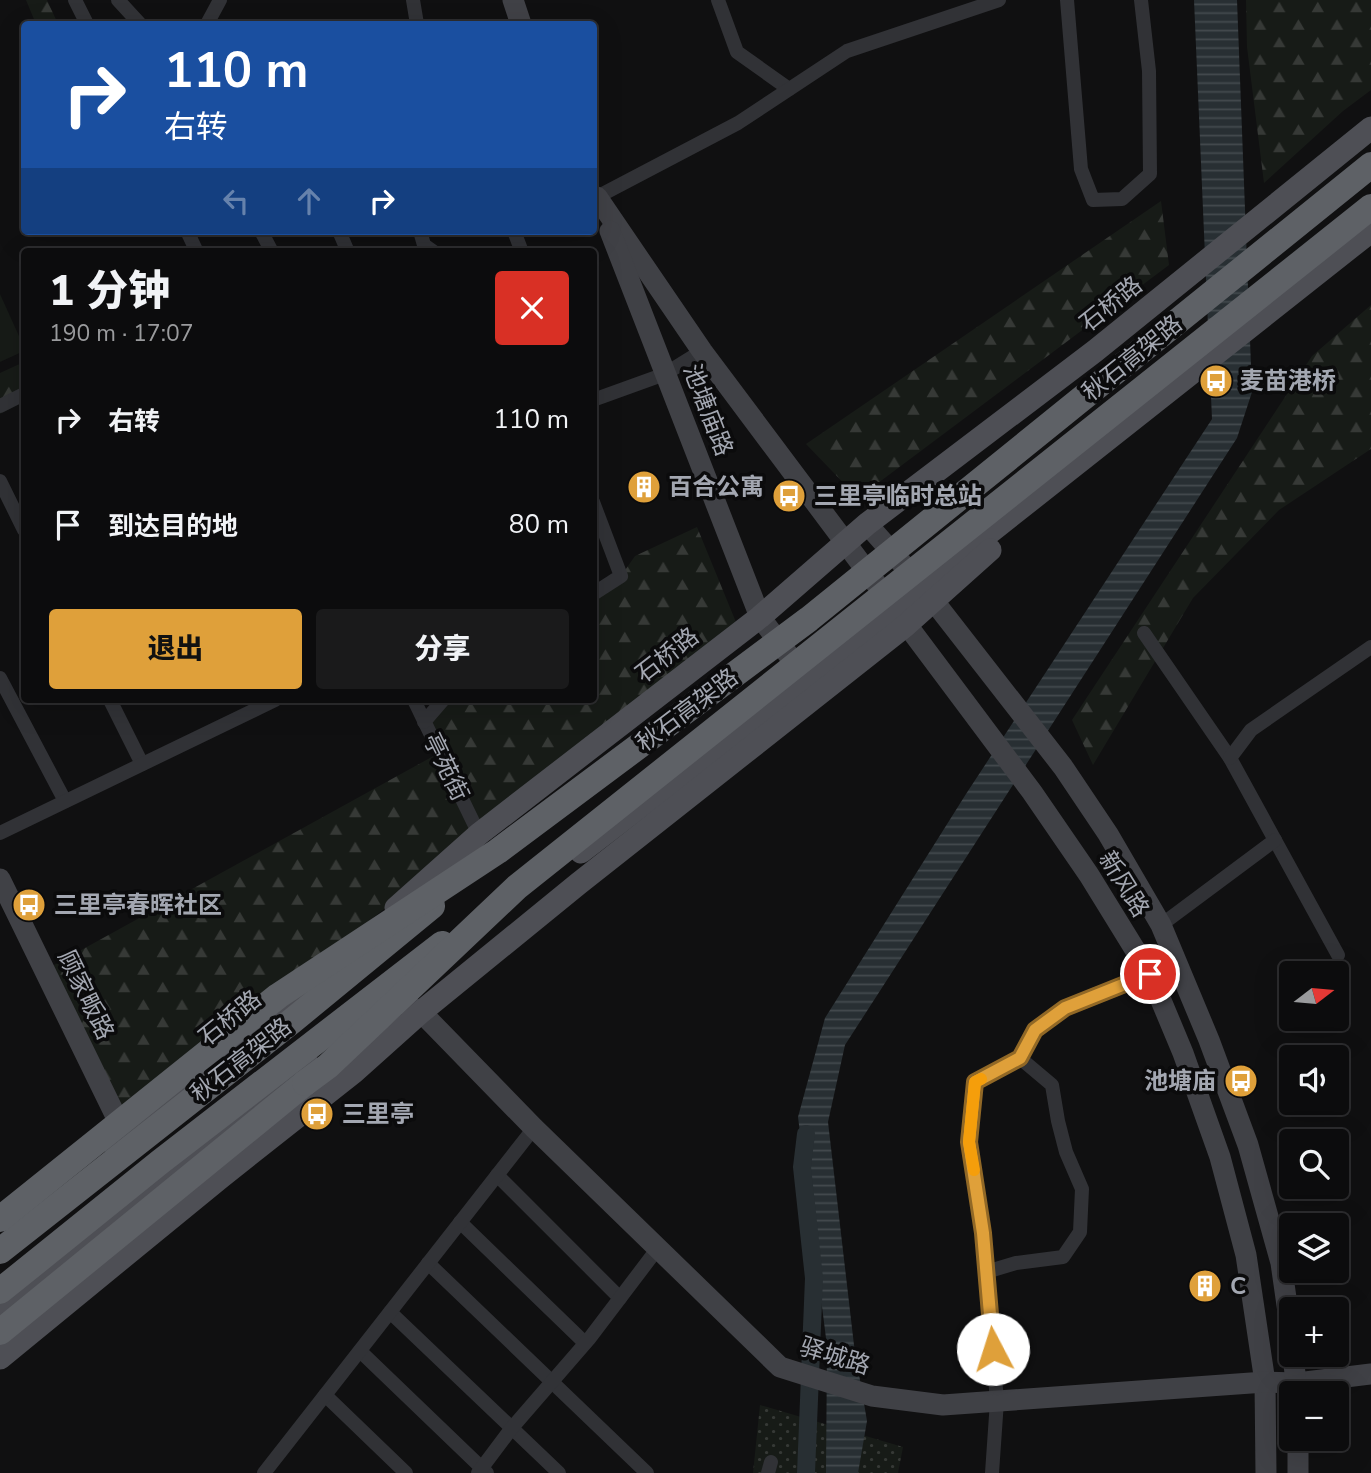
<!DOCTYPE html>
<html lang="zh">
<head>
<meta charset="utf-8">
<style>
	:root { --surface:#0c0c0d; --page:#1a1a1b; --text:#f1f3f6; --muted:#9a9b9d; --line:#2c2c2e; --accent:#dfa03a }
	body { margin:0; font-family:"Nunito Sans","Noto Sans SC",sans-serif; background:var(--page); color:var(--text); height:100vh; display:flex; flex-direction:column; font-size:26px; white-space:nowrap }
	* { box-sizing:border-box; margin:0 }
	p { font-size:23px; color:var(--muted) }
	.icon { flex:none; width:38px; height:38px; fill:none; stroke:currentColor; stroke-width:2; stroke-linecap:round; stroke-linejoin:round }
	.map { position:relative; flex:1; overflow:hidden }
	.drawer { position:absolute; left:21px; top:248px; width:576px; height:455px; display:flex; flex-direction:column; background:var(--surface); border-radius:7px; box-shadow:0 7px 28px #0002,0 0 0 2px var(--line) }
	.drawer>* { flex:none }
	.guide { position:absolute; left:21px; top:21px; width:576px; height:214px; border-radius:7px; box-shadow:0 7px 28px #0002,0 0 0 2px var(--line); background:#1a4fa0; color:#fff; overflow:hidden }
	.needle { width:46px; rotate:74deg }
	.buttons { position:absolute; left:1279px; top:961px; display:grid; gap:14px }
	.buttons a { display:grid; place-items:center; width:70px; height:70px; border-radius:7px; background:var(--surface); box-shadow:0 7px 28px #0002,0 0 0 2px var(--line); font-size:35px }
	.pin { position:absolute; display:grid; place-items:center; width:60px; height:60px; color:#fff; margin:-30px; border:4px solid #fff; border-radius:50%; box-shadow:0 2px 7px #0007 }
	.me { position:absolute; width:77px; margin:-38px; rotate:355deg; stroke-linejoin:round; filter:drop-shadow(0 0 5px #0008) }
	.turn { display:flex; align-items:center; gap:24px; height:147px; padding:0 28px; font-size:32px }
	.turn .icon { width:91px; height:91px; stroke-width:2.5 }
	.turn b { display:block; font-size:49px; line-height:60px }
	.lanes { display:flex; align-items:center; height:66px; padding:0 28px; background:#0003; justify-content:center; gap:35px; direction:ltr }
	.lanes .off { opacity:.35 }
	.round { display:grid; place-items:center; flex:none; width:74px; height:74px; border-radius:7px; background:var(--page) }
	.overview { display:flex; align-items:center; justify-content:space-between; height:119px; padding:0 28px }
	h1 { font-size:42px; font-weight:800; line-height:52px }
	.cta { display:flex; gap:14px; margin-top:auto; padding:14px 28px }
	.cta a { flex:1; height:80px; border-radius:7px; background:var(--accent); color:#111; font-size:28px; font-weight:800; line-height:80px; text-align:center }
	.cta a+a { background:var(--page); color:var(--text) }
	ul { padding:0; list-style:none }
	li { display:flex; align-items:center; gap:21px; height:105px; padding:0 28px }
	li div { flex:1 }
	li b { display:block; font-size:26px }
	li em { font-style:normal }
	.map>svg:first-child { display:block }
	.grass { fill:url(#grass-dots) }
	.forest { fill:url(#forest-firs) }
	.pitch { fill:#171b17 }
	.water { fill:url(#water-rules) }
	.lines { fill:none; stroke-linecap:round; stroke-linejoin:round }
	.canal { stroke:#282f33; stroke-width:18 }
	.street { stroke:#313236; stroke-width:14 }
	.secondary { stroke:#404146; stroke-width:21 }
	.primary { stroke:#4e4f55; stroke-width:23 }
	.highway { stroke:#5e6166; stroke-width:26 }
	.highway-bridge { stroke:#5e6166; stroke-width:26 }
	.route-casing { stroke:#916826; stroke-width:18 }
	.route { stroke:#dfa03a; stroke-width:12 }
	.slow { stroke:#f59e0b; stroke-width:12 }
	.labels { text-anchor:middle; stroke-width:7; stroke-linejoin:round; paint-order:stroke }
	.street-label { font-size:24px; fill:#a3a7b1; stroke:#0b0b0c }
	.poi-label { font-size:24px; font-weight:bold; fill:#a3a7b1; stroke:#0b0b0c; text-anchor:start }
</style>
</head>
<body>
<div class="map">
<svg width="1371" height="1473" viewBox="0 0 1371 1473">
	<defs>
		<pattern id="grass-dots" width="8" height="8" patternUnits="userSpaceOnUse" patternTransform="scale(1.75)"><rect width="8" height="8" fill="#171b17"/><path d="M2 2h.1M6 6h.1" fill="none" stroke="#363936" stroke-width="1.8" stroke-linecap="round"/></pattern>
		<pattern id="forest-firs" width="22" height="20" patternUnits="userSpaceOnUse" patternTransform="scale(1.75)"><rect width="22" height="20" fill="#171b17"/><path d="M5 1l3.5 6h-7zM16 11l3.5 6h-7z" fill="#363936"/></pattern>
		<pattern id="water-rules" width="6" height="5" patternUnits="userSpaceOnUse" patternTransform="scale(1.75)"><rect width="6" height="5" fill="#282f33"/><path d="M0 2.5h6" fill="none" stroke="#444a4e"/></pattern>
	</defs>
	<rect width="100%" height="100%" fill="#101011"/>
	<path class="grass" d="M760,1405L903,1447L898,1473H753Z"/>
	<g class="forest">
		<path d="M26,0H47L58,24H36Z"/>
		<path d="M1246,0H1371V90L1343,111L1264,183L1247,47Z"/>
		<path d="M1161,201L1169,265L858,498L806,444Z"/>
		<path d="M1371,305V449L1279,510L1193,598L1093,765L1072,720L1312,356Z"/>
		<path d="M24,362V401L0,414V373Z"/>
		<path d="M697,527L740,632L117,1117L45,970L439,753L424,722L443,700H593V595L621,576L635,556Z"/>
	</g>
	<path class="pitch" d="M0,294L24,347V351L0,362Z"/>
	<path class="water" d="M1194,0H1237L1252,392L1237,438L845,1045L828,1122L854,1345L867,1421L858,1473H826L827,1346L798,1117L825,1018L966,794L1212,419Z"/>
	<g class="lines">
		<path class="canal" d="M806,1134L802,1167L814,1278L806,1473"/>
		<g class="street">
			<path d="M75,0L87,24"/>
			<path d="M118,0L140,24"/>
			<path d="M413,0L417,24"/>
			<path d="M718,0L737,52L789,89"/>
			<path d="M1067,0L1081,169L1093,200L1122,199L1150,174L1149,71L1141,0"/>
			<path d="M207,24L220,0"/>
			<path d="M597,197L738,123L847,51L999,0"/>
			<path d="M187,231L197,252"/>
			<path d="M261,231L272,252"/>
			<path d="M339,231L348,252"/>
			<path d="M420,231L424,245L434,252"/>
			<path d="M514,231L522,252"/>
			<path d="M593,400L665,374L702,351"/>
			<path d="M0,406L24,394"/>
			<path d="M0,481L24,530"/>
			<path d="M593,502L621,576L593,594"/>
			<path d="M1144,633L1230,758L1338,955"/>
			<path d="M0,678L65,801"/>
			<path d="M110,700L142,764"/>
			<path d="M414,700L479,834"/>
			<path d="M424,722L443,700"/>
			<path d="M1230,758L1251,730L1371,647"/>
			<path d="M0,833L275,700"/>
			<path d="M1161,925L1275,840"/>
			<path d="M497,1175L620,1298"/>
			<path d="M460,1222L585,1343"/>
			<path d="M428,1263L647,1473"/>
			<path d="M986,1272L1016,1263L1063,1257L1080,1232L1082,1189L1066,1152L1058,1121L1052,1085L1020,1058"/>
			<path d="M390,1312L559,1473"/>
			<path d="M360,1351L487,1473"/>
			<path d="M325,1395L406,1473"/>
			<path d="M264,1473L534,1128"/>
			<path d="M478,1473L511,1429L589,1339L658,1248"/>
			<path d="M768,1473L771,1462"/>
			<path d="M992,1473L997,1401L983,1233L969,1142L975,1082L1020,1058L1035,1030L1065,1008L1096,994L1150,974"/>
		</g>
		<g class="secondary">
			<path d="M513,0L521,24"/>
			<path d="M597,197L702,351L1032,792L1089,875L1150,974L1183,1053L1220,1157L1246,1255L1265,1382L1266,1473"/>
			<path d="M610,231L760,617L805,677"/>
			<path d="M867,524L922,586L1063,767L1108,834L1161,925L1209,1040L1248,1145L1281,1263L1292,1340"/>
			<path d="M0,879L125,1135"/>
			<path d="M407,1005L421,1012L534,1128L780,1367L872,1396L943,1405L1265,1382L1297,1383L1371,1374"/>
			<path d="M1293,1354L1297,1393"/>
			<path d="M1298,1438V1473"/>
		</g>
		<g class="primary">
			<path d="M581,852L895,611L922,586L1371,231"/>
			<path d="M396,908L479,834L760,617L867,524L1095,351L1371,128"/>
			<path d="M114,1144L281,1011L310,985"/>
			<path d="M0,1307L167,1179L307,1063"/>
			<path d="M0,1358L221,1177L354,1072L421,1012L578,884L905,626L990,550"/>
		</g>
		<g class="highway">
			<path d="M0,1251L292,1021L432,906"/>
			<path d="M0,1291L160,1162L442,944"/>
			<path d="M0,1332L305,1083"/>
		</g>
		<g class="highway-bridge">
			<path d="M305,1083L328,1066L517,887L1371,207"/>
			<path d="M0,1219L278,996L498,851L809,619L1371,165"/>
		</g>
	</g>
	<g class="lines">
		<defs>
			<path id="route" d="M993,1349L983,1233L969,1142L975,1082L1020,1058L1035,1030L1065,1008L1150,974"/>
		</defs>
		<use href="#route" class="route-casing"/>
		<use href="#route" class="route"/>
		<path class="slow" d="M974,1170L969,1142L975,1082L981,1079"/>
	</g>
	<defs>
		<symbol id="bus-disc" viewBox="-11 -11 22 22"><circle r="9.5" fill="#dfa03a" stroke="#0b0b0c"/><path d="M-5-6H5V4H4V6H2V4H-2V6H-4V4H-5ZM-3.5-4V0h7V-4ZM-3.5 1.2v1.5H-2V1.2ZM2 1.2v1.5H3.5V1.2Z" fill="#fff"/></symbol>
		<symbol id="building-disc" viewBox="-11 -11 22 22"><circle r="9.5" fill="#dfa03a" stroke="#0b0b0c"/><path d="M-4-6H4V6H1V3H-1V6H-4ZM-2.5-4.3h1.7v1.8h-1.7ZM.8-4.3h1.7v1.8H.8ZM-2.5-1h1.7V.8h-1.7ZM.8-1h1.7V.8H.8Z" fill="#fff"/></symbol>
	</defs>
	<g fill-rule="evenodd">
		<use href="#bus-disc" x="1197" y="362" width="38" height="38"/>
		<use href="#building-disc" x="625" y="468" width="38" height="38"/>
		<use href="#bus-disc" x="770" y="477" width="38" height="38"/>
		<use href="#bus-disc" x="10" y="886" width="38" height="38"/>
		<use href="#bus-disc" x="1222" y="1062" width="38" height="38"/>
		<use href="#bus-disc" x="298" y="1095" width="38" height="38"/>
		<use href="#building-disc" x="1186" y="1267" width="38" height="38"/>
	</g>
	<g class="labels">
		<g class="street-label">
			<text transform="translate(1111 304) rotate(-39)" y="8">石桥路</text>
			<text transform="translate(1132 358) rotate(-39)" y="8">秋石高架路</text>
			<text transform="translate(708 410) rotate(69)" y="8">池塘庙路</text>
			<text transform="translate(667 655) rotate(-38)" y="8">石桥路</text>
			<text transform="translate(687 710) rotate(-37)" y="8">秋石高架路</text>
			<text transform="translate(446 767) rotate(64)" y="8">亭苑街</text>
			<text transform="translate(1124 884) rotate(58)" y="8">新风路</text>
			<text transform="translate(86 995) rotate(64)" y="8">顾家畈路</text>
			<text transform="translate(230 1018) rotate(-39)" y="8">石桥路</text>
			<text transform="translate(241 1060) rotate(-38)" y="8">秋石高架路</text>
			<text transform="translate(835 1356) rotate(17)" y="8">驿城路</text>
		</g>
		<g class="poi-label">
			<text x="1240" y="389">麦苗港桥</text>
			<text x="668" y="495">百合公寓</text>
			<text x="814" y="504">三里亭临时总站</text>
			<text x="54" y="913">三里亭春晖社区</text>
			<text x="1216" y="1089" text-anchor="end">池塘庙</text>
			<text x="342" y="1122">三里亭</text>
			<text x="1230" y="1294">C</text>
		</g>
	</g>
</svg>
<div class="buttons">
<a><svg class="needle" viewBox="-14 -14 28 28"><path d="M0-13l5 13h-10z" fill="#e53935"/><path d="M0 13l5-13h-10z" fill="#9a9b9d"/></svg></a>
<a><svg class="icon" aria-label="sound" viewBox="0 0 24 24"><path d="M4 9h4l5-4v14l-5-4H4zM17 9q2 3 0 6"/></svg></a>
<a><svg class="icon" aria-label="search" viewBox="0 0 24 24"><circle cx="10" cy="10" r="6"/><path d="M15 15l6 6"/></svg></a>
<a><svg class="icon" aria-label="layers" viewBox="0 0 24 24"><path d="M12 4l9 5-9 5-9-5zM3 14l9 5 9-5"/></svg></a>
<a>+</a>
<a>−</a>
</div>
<div class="pin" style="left:1150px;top:974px;background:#d93025"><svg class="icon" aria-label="arrive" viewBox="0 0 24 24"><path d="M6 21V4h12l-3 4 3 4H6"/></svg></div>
<svg class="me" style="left:993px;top:1349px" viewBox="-20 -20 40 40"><circle r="19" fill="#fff"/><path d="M0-13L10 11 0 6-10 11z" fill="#dfa03a"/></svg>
<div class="guide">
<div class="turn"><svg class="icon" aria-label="right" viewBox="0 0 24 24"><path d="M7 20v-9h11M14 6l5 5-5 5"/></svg><div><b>110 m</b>右转</div></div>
<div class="lanes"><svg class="icon off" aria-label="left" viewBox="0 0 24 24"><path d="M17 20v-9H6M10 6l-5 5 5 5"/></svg><svg class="icon off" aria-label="ahead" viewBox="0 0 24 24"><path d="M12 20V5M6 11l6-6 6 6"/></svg><svg class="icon" aria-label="right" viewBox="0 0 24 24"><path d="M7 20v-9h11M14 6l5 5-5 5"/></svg></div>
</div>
<section class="drawer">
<div class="overview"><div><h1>1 分钟</h1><p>190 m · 17:07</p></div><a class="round" style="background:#d93025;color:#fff"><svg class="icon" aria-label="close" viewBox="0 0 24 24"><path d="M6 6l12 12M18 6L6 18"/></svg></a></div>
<ul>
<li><svg class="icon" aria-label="right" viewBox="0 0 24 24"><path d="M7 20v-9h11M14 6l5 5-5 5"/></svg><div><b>右转</b></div><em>110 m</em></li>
<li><svg class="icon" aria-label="arrive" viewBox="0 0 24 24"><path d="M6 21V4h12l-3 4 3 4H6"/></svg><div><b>到达目的地</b></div><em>80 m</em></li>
</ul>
<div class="cta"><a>退出</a><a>分享</a></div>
</section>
</div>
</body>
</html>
